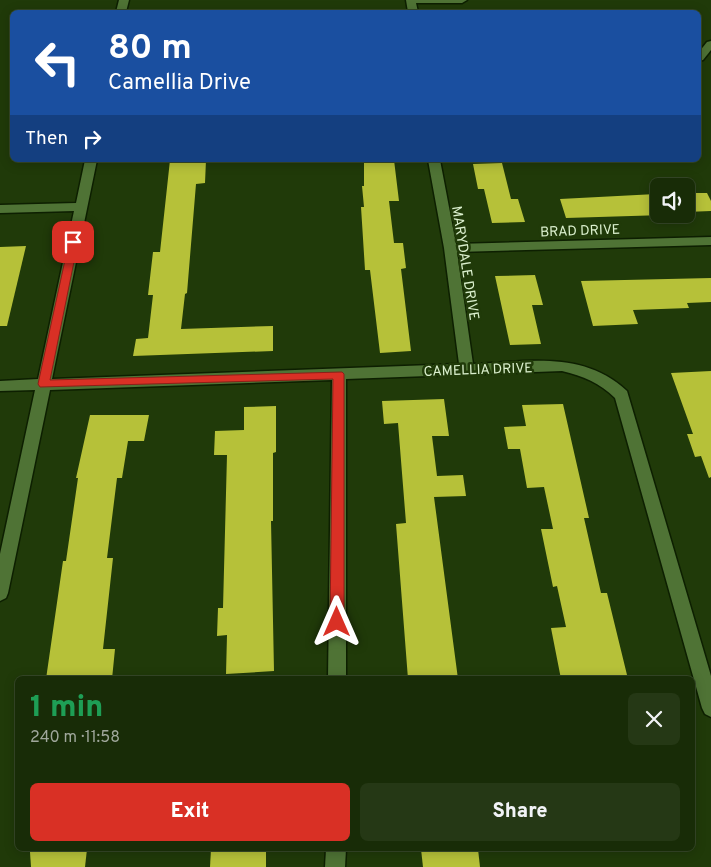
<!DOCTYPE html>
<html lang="en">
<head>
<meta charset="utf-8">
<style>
	:root { --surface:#182c07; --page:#253815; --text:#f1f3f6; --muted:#9fa79b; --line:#364828; --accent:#d93025 }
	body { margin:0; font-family:Overpass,sans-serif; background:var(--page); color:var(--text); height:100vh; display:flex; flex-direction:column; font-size:19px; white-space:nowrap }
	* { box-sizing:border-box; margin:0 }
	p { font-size:16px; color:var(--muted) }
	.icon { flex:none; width:28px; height:28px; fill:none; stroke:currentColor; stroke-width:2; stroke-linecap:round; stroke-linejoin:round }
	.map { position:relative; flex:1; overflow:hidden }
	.panel { position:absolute; left:15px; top:676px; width:680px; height:175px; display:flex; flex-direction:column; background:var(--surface); border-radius:8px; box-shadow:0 2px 12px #0003,0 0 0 1px var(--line) }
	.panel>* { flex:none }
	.banner { position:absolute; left:10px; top:10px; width:691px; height:152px; border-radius:8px; box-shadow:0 2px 12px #0003,0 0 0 1px var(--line); background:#1a4fa0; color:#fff; overflow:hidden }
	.tools { position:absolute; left:650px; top:178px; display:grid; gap:10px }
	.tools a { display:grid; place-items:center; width:45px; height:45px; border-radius:8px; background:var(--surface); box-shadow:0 2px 12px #0003,0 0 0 1px var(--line); font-size:25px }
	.pin { position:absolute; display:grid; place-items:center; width:42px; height:42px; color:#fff; margin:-21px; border-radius:10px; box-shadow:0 2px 8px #0006 }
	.me { position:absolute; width:55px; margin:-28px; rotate:0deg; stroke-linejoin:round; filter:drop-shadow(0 0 4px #0008) }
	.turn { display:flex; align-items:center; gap:18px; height:105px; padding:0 15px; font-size:22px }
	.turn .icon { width:65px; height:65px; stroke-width:2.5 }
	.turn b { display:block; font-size:35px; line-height:42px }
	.then { display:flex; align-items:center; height:48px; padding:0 15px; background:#0003; gap:10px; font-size:19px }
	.round { display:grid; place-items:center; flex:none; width:52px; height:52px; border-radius:8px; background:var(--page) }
	.overview { display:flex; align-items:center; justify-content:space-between; height:85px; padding:0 15px }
	h1 { font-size:30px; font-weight:800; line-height:38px; color:#1e9e55 }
	.button { display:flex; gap:10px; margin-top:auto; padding:10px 15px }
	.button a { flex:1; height:58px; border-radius:8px; background:var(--accent); color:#fff; font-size:20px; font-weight:800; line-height:58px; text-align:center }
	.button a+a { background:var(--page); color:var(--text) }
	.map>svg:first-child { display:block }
	.building { fill:#b6c139 }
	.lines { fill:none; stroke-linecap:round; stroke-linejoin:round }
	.street-casing { stroke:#0d1f01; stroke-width:3 }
	.street { fill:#4f7335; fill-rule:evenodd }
	.route { fill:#d93025; stroke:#8d1f18 }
	.labels { text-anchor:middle; stroke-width:5; stroke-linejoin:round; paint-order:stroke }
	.street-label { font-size:14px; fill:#daefcd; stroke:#203a09 }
</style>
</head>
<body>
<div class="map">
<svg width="711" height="867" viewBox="0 0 711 867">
	<rect width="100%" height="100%" fill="#203a09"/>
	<g class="building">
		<path d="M170,160H206L205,183L196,184L187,293L185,294L181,329L273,326V351L133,356L136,339L148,338L153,295H148L153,252H160Z"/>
		<path d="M364,160H394L399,201H389L394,243H403L406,268L401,269L411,351L380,353L370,270H365L361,207H364L362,186H364Z"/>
		<path d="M502,163L511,199H518L525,222L492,223L484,189H478L473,164Z"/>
		<path d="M686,193H707L711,201V211L686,212Z"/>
		<path d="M656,194L659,201V214L664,215L566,218L560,199Z"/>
		<path d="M26,246L7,326H0V247Z"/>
		<path d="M535,275L543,305H532L541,344L510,345L495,276Z"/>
		<path d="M711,278V302L687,303L689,308L633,310L638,324L593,326L581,281Z"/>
		<path d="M711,371V477L709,478L701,456L695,457L687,434H693L671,373Z"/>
		<path d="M444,399L449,436H432L437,476L463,475L466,496L434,497L458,679H408L396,524L406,523L398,423L384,424L382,401Z"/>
		<path d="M563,404L589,518H584L601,593H607L628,679H561L551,628L566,627L557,586L553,587L541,529H553L544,487L527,488L520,449H508L504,427L526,426L522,405Z"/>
		<path d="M276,406V452L273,453V521H271L274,671L226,674L227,635L217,636L218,608H223L227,455H214L215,431L244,430V407Z"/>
		<path d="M90,415H149L144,441H128L122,478H117L107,558H113L103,649H115L112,679H46L63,561H66L78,478H76Z"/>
		<path d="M87,849L85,867H31L30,852Z"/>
		<path d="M211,849H266V867H210Z"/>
		<path d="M421,849H478L480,867H423Z"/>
	</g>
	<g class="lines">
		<defs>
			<g id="street">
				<path d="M119,0H129L126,12H116Z"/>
				<path d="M406,0H467L462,3H416L418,12H408Z"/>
				<path d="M711,41V50L703,60L699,61V52L707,42Z"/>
				<path d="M85,160H97L52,379L459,364L444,248L428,160H440L456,244L711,237V245L457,252L473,364C528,362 583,350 627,391L711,676V717L705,714L702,708L615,398C600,383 583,376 562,371L346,379V679H328L332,380L50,390L8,593L6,598L0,601V554L35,390L0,391V381L38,379L74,211L0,213V205L76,203Z"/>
				<path d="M326,849H346L345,867H325Z"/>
			</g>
		</defs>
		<use href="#street" class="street-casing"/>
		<use href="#street" class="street"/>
	</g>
	<path class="route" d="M73,239L78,242L50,380L342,372L344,374V622L342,626L337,628L332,626L330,622L333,379L40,387L38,384L69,242Z"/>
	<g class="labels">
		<g class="street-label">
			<text transform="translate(580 230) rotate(-2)" y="5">BRAD DRIVE</text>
			<text transform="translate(466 263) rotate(81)" y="5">MARYDALE DRIVE</text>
			<text transform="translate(478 369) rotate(-2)" y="5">CAMELLIA DRIVE</text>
		</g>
	</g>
</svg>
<div class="tools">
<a><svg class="icon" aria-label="sound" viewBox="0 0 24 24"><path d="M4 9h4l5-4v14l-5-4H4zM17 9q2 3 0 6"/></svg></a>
</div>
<div class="pin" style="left:73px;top:242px;background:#d93025"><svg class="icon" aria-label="arrive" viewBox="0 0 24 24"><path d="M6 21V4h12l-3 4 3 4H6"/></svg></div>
<svg class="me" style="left:337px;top:622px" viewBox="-20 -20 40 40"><path d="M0-17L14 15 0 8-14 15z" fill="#d93025" stroke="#fff" stroke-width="4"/></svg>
<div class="banner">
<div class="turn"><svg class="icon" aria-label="left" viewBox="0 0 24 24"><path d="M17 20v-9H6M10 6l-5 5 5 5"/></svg><div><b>80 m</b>Camellia Drive</div></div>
<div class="then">Then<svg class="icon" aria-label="right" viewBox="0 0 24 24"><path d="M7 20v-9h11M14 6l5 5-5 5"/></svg></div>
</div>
<section class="panel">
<div class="overview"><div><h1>1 min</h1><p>240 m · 11:58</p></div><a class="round"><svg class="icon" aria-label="close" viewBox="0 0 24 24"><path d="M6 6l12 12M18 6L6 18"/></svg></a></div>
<div class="button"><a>Exit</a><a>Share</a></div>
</section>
</div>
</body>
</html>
